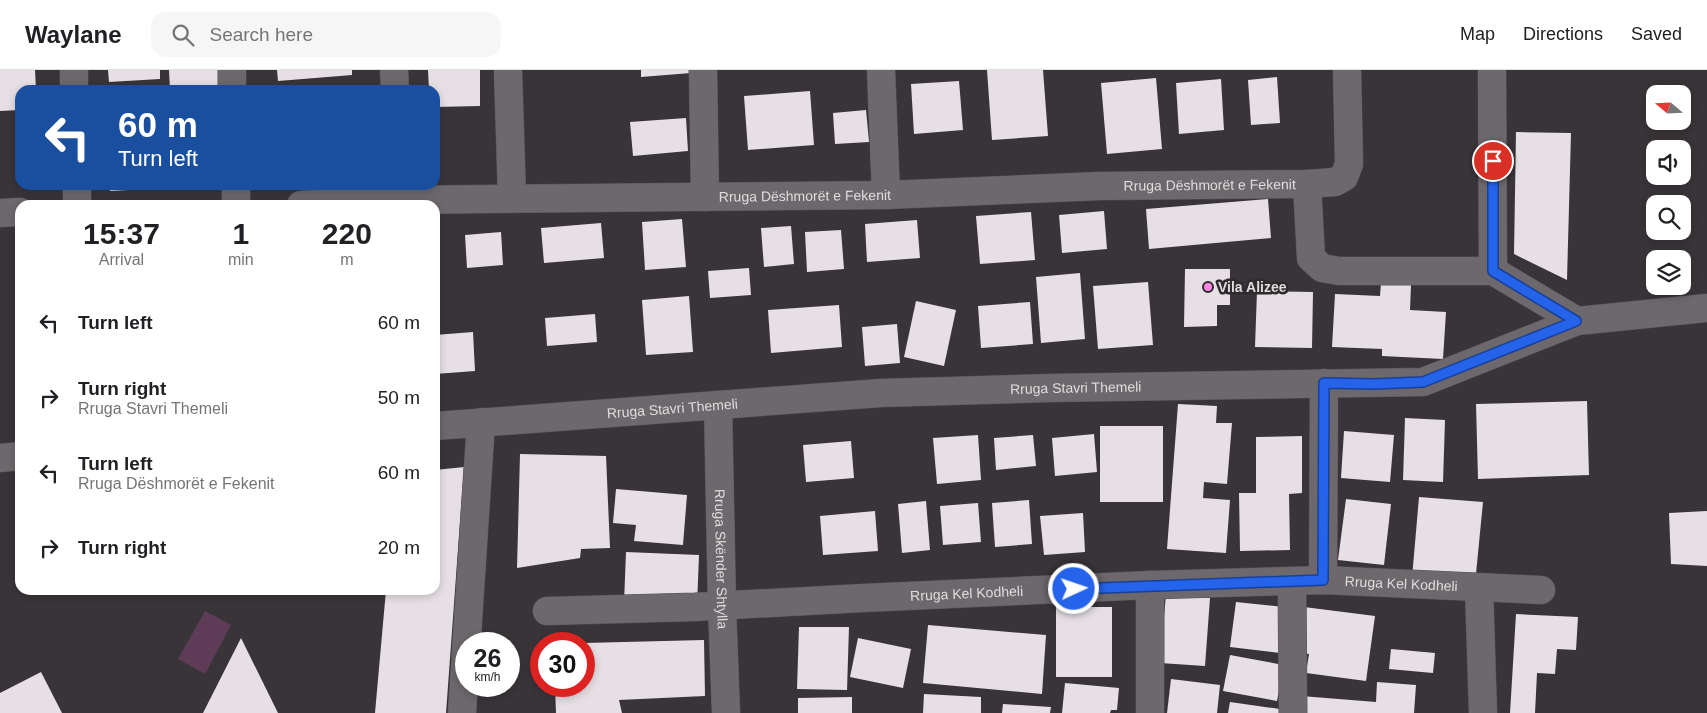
<!DOCTYPE html>
<html lang="en">
<head>
<meta charset="utf-8">
<style>
	:root { --surface:#fff; --page:#f6f6f6; --text:#202124; --muted:#757577; --line:#e0e0e0 }
	body { margin:0; font-family:Arial,sans-serif; background:var(--page); color:var(--text); height:100vh; display:flex; flex-direction:column; font-size:19px; white-space:nowrap }
	* { box-sizing:border-box; margin:0 }
	p { font-size:16px; color:var(--muted) }
	.icon { flex:none; width:28px; height:28px; fill:none; stroke:currentColor; stroke-width:2; stroke-linecap:round; stroke-linejoin:round }
	.map { position:relative; flex:1; overflow:hidden }
	.panel { position:absolute; left:15px; top:130px; width:425px; height:395px; display:flex; flex-direction:column; background:var(--surface); border-radius:15px; box-shadow:0 2px 8px #0003 }
	.panel>* { flex:none }
	.hud { position:absolute; left:15px; top:15px; width:425px; height:105px; border-radius:15px; box-shadow:0 2px 8px #0003; background:#1a4fa0; color:#fff; overflow:hidden }
	.needle { width:32px; rotate:289deg }
	.tools { position:absolute; left:1646px; top:15px; display:grid; gap:10px }
	.tools a { display:grid; place-items:center; width:45px; height:45px; border-radius:10px; background:var(--surface); box-shadow:0 2px 8px #0003; font-size:25px }
	.speed { position:absolute; left:455px; top:562px; display:flex; gap:10px; font-size:25px; font-weight:700; text-align:center }
	.speed>* { display:grid; place-content:center; width:65px; height:65px; border-radius:50%; background:var(--surface); box-shadow:0 2px 8px #0003; line-height:1 }
	.speed small { font-size:12px; font-weight:400 }
	.speed .limit { border:8px solid #d22; background:#fff; color:#111 }
	.pin { position:absolute; display:grid; place-items:center; width:42px; height:42px; color:#fff; margin:-21px; border:2px solid #fff; border-radius:50%; box-shadow:0 1px 5px #0007 }
	.me { position:absolute; width:55px; margin:-28px; rotate:87deg; stroke-linejoin:round; filter:drop-shadow(0 0 4px #0008) }
	.turn { display:flex; align-items:center; gap:18px; height:105px; padding:0 20px; font-size:22px }
	.turn .icon { width:65px; height:65px; stroke-width:2.5 }
	.turn b { display:block; font-size:35px; line-height:42px }
	.eta { display:flex; justify-content:space-evenly; align-items:center; height:85px; text-align:center }
	.eta b { font-size:30px; font-weight:600; line-height:35px }
	ul { padding:0; list-style:none }
	li { display:flex; align-items:center; gap:15px; height:75px; padding:0 20px }
	li div { flex:1 }
	li b { display:block; font-size:19px }
	li em { font-style:normal }
	header { display:flex; align-items:center; gap:30px; box-sizing:border-box; height:70px; padding:0 25px; background:var(--surface); border-bottom:1px solid var(--line) }
	header strong { font-size:24px }
	nav { display:flex; gap:28px; margin-inline-start:auto; font-size:18px }
	.search { width:350px; height:45px; background:var(--page); display:flex; align-items:center; gap:12px; box-sizing:border-box; padding:0 18px; border-radius:15px; color:var(--muted); font-size:19px }
	.map>svg:first-child { display:block }
	.green { fill:#5e3c58 }
	.building { fill:#e6e0e4 }
	.lines { fill:none; stroke-linecap:round; stroke-linejoin:round }
	.minor-casing { stroke:#555254; stroke-width:29 }
	.minor { stroke:#6d686c; stroke-width:28 }
	.route-casing { stroke:#184099; stroke-width:12 }
	.route { stroke:#2563eb; stroke-width:9 }
	.poi-dot { fill:#fa87e7; stroke:#2f2a2e; stroke-width:2 }
	.labels { text-anchor:middle; stroke-width:5; stroke-linejoin:round; paint-order:stroke }
	.street-label { font-size:14px; fill:#dfdcde; stroke:#2f2a2e }
	.poi-label { font-size:14px; font-weight:bold; fill:#dfdcde; stroke:#2f2a2e; text-anchor:start }
</style>
</head>
<body>
<header>
<strong>Waylane</strong>
<div class="search"><svg class="icon" aria-label="search" viewBox="0 0 24 24"><circle cx="10" cy="10" r="6"/><path d="M15 15l6 6"/></svg>Search here</div>
<nav><a>Map</a><a>Directions</a><a>Saved</a></nav>
</header>
<div class="map">
<svg width="1707" height="643" viewBox="0 0 1707 643">
	<rect width="100%" height="100%" fill="#393438"/>
	<path class="green" d="M205,541L231,555L205,604L178,589Z"/>
	<g class="building">
		<path d="M0,0H35L36,20H20V40L0,41Z"/>
		<path d="M108,0H160V9L109,12Z"/>
		<path d="M169,0H218L219,20H170Z"/>
		<path d="M277,0H352V5L278,11Z"/>
		<path d="M428,0H480V36L435,37V20H429Z"/>
		<path d="M641,0H691V3L641,7Z"/>
		<path d="M987,0H1043L1048,66L992,70Z"/>
		<path d="M1277,7L1280,53L1251,55L1248,10Z"/>
		<path d="M1156,8L1162,79L1107,84L1101,13Z"/>
		<path d="M1221,9L1224,60L1179,64L1176,13Z"/>
		<path d="M959,11L963,60L914,64L911,14Z"/>
		<path d="M810,21L814,75L748,80L744,26Z"/>
		<path d="M866,40L869,72L835,74L833,43Z"/>
		<path d="M686,48L688,81L633,86L630,52Z"/>
		<path d="M1516,62L1571,63L1567,210L1514,184Z"/>
		<path d="M110,115H165V118L110,121Z"/>
		<path d="M1268,129L1271,168L1149,179L1146,139Z"/>
		<path d="M1104,141L1107,179L1062,183L1059,145Z"/>
		<path d="M1031,142L1035,190L980,194L976,146Z"/>
		<path d="M682,149L686,197L645,200L642,152Z"/>
		<path d="M917,150L920,188L867,192L865,154Z"/>
		<path d="M601,153L604,188L544,193L541,158Z"/>
		<path d="M791,156L794,194L764,197L761,158Z"/>
		<path d="M841,160L844,199L807,202L805,162Z"/>
		<path d="M501,162L503,195L467,198L465,165Z"/>
		<path d="M749,198L751,225L710,228L708,201Z"/>
		<path d="M1185,199H1230V235H1217V256L1184,257Z"/>
		<path d="M1080,203L1085,269L1041,273L1036,207Z"/>
		<path d="M1148,212L1153,275L1098,279L1093,216Z"/>
		<path d="M1381,213L1411,215L1410,240L1446,242L1443,289L1382,286V279L1332,277L1335,224L1380,226Z"/>
		<path d="M1257,221L1313,222L1312,278L1255,277Z"/>
		<path d="M689,226L693,282L646,285L642,230Z"/>
		<path d="M916,231L956,240L944,296L904,287Z"/>
		<path d="M1030,232L1033,274L981,278L978,236Z"/>
		<path d="M839,235L842,277L771,283L768,240Z"/>
		<path d="M595,244L597,272L547,276L545,248Z"/>
		<path d="M897,254L900,293L865,296L862,257Z"/>
		<path d="M473,262L475,301L435,304V265Z"/>
		<path d="M1587,331L1589,405L1478,409L1476,334Z"/>
		<path d="M1178,334L1217,336L1216,353H1232L1227,414L1204,412L1203,428L1230,430L1226,483L1167,479Z"/>
		<path d="M1405,348L1445,350L1443,412L1403,410Z"/>
		<rect x="1100" y="356" width="63" height="76"/>
		<path d="M1344,361L1394,365L1390,412L1341,408Z"/>
		<path d="M1094,364L1097,402L1055,406L1052,368Z"/>
		<path d="M978,365L981,410L937,414L933,368Z"/>
		<path d="M1033,365L1036,396L996,400L994,368Z"/>
		<path d="M1302,366V423L1289,424L1290,480L1240,481L1239,423H1256V367Z"/>
		<path d="M851,371L854,408L806,412L803,375Z"/>
		<path d="M520,384L606,386L610,478L581,479L580,488L517,498Z"/>
		<path d="M464,397L446,643H375L386,520H435V400Z"/>
		<path d="M616,419L687,425L683,475L634,471L636,455L613,453Z"/>
		<path d="M1419,427L1483,432L1475,514L1412,508Z"/>
		<path d="M1346,429L1391,434L1384,495L1338,490Z"/>
		<path d="M1029,430L1032,474L995,477L992,433Z"/>
		<path d="M926,431L930,480L902,483L898,434Z"/>
		<path d="M978,433L981,472L943,475L940,436Z"/>
		<path d="M875,441L878,481L823,485L820,446Z"/>
		<path d="M1707,441V496L1671,494L1669,443Z"/>
		<path d="M1083,443L1085,482L1044,485L1040,446Z"/>
		<path d="M626,482L699,485L697,536L624,533Z"/>
		<path d="M1166,524L1210,528L1205,596L1160,593Z"/>
		<path d="M1236,532L1285,537L1280,583L1230,577Z"/>
		<rect x="1056" y="537" width="56" height="70"/>
		<path d="M1304,537L1375,546L1366,611L1306,603L1309,584L1298,582Z"/>
		<path d="M1516,544L1578,547L1576,580L1557,579L1555,604L1537,603L1535,643H1510Z"/>
		<path d="M928,555L1046,565L1042,624L923,613Z"/>
		<path d="M799,557H849L847,620L797,619Z"/>
		<path d="M241,568L278,643H203Z"/>
		<path d="M858,568L911,579L903,618L850,607Z"/>
		<path d="M704,570L705,626L619,630L622,643H556L555,616H584V573Z"/>
		<path d="M1391,579L1435,583L1433,603L1389,599Z"/>
		<path d="M1230,585L1284,595L1277,631L1223,621Z"/>
		<path d="M41,602L62,643H0V623Z"/>
		<path d="M1171,609L1220,615L1217,643H1167Z"/>
		<path d="M1377,612L1416,615L1414,643H1300L1301,626L1376,632Z"/>
		<path d="M1065,613L1119,618L1117,640H1111L1110,643H1062Z"/>
		<path d="M924,624L981,627V643H923Z"/>
		<path d="M852,627V643H798V628Z"/>
		<path d="M1230,632L1280,639V643H1228Z"/>
		<path d="M1003,634L1051,637L1050,643H1002Z"/>
	</g>
	<g class="lines">
		<defs>
			<g id="minor">
				<path d="M74,0V20"/>
				<path d="M232,0V20"/>
				<path d="M394,0L395,20"/>
				<path d="M508,0L512,128"/>
				<path d="M703,0L705,127"/>
				<path d="M881,0L886,125"/>
				<path d="M1492,0L1493,201"/>
				<path d="M1307,114L1311,188L1322,198L1339,201H1493L1577,251"/>
				<path d="M77,115V135"/>
				<path d="M236,115V135"/>
				<path id="s1" d="M301,135L398,130L886,125L1100,116L1307,114L1335,112L1344,107L1349,94L1347,0"/>
				<path d="M0,143L20,142"/>
				<path id="s2" d="M718,335L722,536L726,643"/>
				<path id="s3" d="M435,356L881,323L1051,318L1423,312L1577,251L1707,238"/>
				<path d="M0,388L20,386"/>
				<path d="M1323,510L1324,313"/>
				<path d="M1292,512L1293,643"/>
				<path d="M1479,518L1483,643"/>
				<path id="s4" d="M547,541L695,537L863,528L1150,515L1323,510L1541,520"/>
				<path d="M462,643L481,352"/>
				<path d="M1150,643V515"/>
			</g>
		</defs>
		<use href="#minor" class="minor-casing"/>
		<use href="#minor" class="minor"/>
	</g>
	<g class="lines">
		<defs>
			<path id="route" d="M1074,519L1323,510L1324,313L1374,314L1423,312L1576,251L1493,201V91"/>
		</defs>
		<use href="#route" class="route-casing"/>
		<use href="#route" class="route"/>
	</g>
	<circle class="poi-dot" cx="1208" cy="217" r="5"/>
	<g class="labels">
		<g class="street-label">
			<text dy="5" stroke="none"><textPath href="#s1" startOffset="909">Rruga Dëshmorët e Fekenit</textPath></text>
			<text dy="5" stroke="none"><textPath href="#s1" startOffset="504">Rruga Dëshmorët e Fekenit</textPath></text>
			<text dy="5" stroke="none"><textPath href="#s3" startOffset="642">Rruga Stavri Themeli</textPath></text>
			<text dy="5" stroke="none"><textPath href="#s3" startOffset="238">Rruga Stavri Themeli</textPath></text>
			<text dy="5" stroke="none"><textPath href="#s2" startOffset="154">Rruga Skënder Shtylla</textPath></text>
			<text dy="5" stroke="none"><textPath href="#s4" startOffset="855">Rruga Kel Kodheli</textPath></text>
			<text dy="5" stroke="none"><textPath href="#s4" startOffset="420">Rruga Kel Kodheli</textPath></text>
		</g>
		<g class="poi-label">
			<text x="1218" y="222">Vila Alizee</text>
		</g>
	</g>
</svg>
<div class="tools">
<a><svg class="needle" viewBox="-14 -14 28 28"><path d="M0-13l5 13h-10z" fill="#e53935"/><path d="M0 13l5-13h-10z" fill="#757577"/></svg></a>
<a><svg class="icon" aria-label="sound" viewBox="0 0 24 24"><path d="M4 9h4l5-4v14l-5-4H4zM17 9q2 3 0 6"/></svg></a>
<a><svg class="icon" aria-label="search" viewBox="0 0 24 24"><circle cx="10" cy="10" r="6"/><path d="M15 15l6 6"/></svg></a>
<a><svg class="icon" aria-label="layers" viewBox="0 0 24 24"><path d="M12 4l9 5-9 5-9-5zM3 14l9 5 9-5"/></svg></a>
</div>
<div class="speed"><div>26<small>km/h</small></div><div class="limit">30</div></div>
<div class="pin" style="left:1493px;top:91px;background:#d93025"><svg class="icon" aria-label="arrive" viewBox="0 0 24 24"><path d="M6 21V4h12l-3 4 3 4H6"/></svg></div>
<svg class="me" style="left:1074px;top:519px" viewBox="-20 -20 40 40"><circle r="17" fill="#2563eb" stroke="#fff" stroke-width="3"/><path d="M0-11L8 9 0 5-8 9z" fill="#fff"/></svg>
<div class="hud">
<div class="turn"><svg class="icon" aria-label="left" viewBox="0 0 24 24"><path d="M17 20v-9H6M10 6l-5 5 5 5"/></svg><div><b>60 m</b>Turn left</div></div>
</div>
<section class="panel">
<div class="eta">
<div><b>15:37</b><p>Arrival</p></div>
<div><b>1</b><p>min</p></div>
<div><b>220</b><p>m</p></div>
</div>
<ul>
<li><svg class="icon" aria-label="left" viewBox="0 0 24 24"><path d="M17 20v-9H6M10 6l-5 5 5 5"/></svg><div><b>Turn left</b></div><em>60 m</em></li>
<li><svg class="icon" aria-label="right" viewBox="0 0 24 24"><path d="M7 20v-9h11M14 6l5 5-5 5"/></svg><div><b>Turn right</b><p>Rruga Stavri Themeli</p></div><em>50 m</em></li>
<li><svg class="icon" aria-label="left" viewBox="0 0 24 24"><path d="M17 20v-9H6M10 6l-5 5 5 5"/></svg><div><b>Turn left</b><p>Rruga Dëshmorët e Fekenit</p></div><em>60 m</em></li>
<li><svg class="icon" aria-label="right" viewBox="0 0 24 24"><path d="M7 20v-9h11M14 6l5 5-5 5"/></svg><div><b>Turn right</b></div><em>20 m</em></li>
</ul>
</section>
</div>
</body>
</html>
